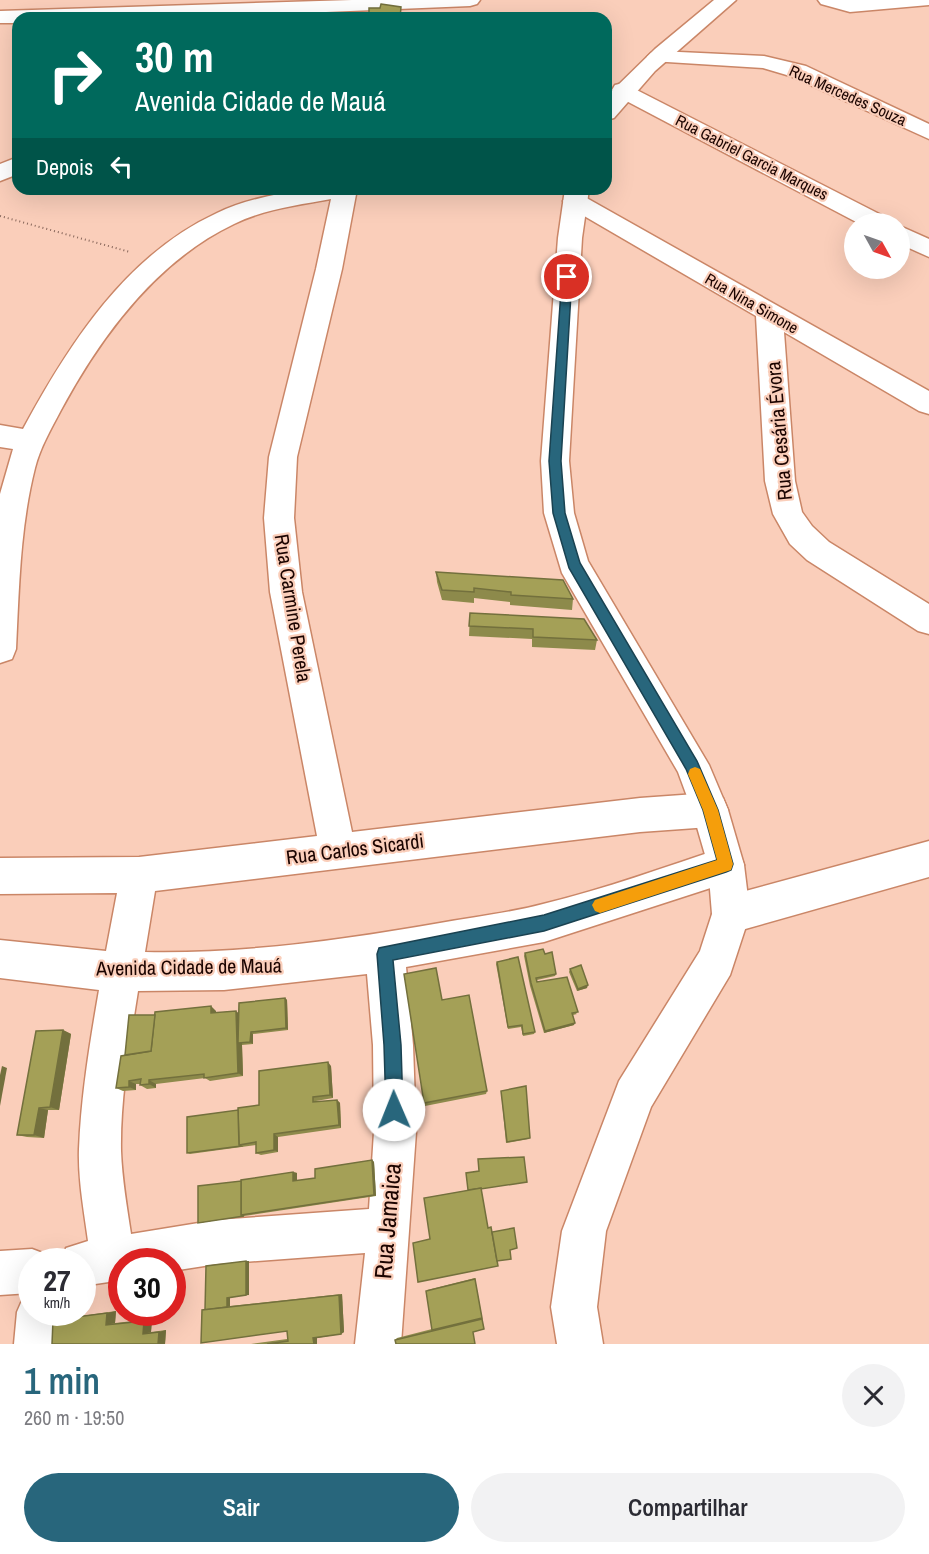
<!DOCTYPE html>
<html lang="pt">
<head>
<meta charset="utf-8">
<style>
	:root { --surface:#fff; --page:#f2f2f3; --text:#2b2b33; --muted:#7c7c81; --accent:#28667c }
	body { margin:0; font-family:"Archivo Narrow",sans-serif; background:var(--page); color:var(--text); height:100vh; display:flex; flex-direction:column; font-size:22px; white-space:nowrap }
	* { box-sizing:border-box; margin:0 }
	p { font-size:20px; color:var(--muted) }
	.icon { flex:none; width:33px; height:33px; fill:none; stroke:currentColor; stroke-width:2; stroke-linecap:round; stroke-linejoin:round }
	.map { position:relative; height:1344px; overflow:hidden }
	.drawer { display:flex; flex-direction:column; background:var(--surface); flex:1 }
	.drawer>* { flex:none }
	.guide { position:absolute; left:12px; top:12px; width:600px; height:183px; border-radius:18px; box-shadow:0 6px 24px #0002; background:#00695c; color:#fff; overflow:hidden }
	.needle { width:39px; rotate:130deg }
	.controls { position:absolute; left:844px; top:213px; display:grid; gap:12px }
	.controls a { display:grid; place-items:center; width:66px; height:66px; border-radius:50%; background:var(--surface); box-shadow:0 6px 24px #0002; font-size:30px }
	.speed { position:absolute; left:18px; top:1248px; display:flex; gap:12px; font-size:30px; font-weight:700; text-align:center }
	.speed>* { display:grid; place-content:center; width:78px; height:78px; border-radius:50%; background:var(--surface); box-shadow:0 6px 24px #0002; line-height:1 }
	.speed small { font-size:15px; font-weight:400 }
	.speed .limit { border:9px solid #d22; background:#fff; color:#111 }
	.pin { position:absolute; display:grid; place-items:center; width:51px; height:51px; color:#fff; margin:-26px; border:3px solid #fff; border-radius:50%; box-shadow:0 2px 6px #0007 }
	.me { position:absolute; width:66px; margin:-33px; rotate:359deg; stroke-linejoin:round; filter:drop-shadow(0 0 4px #0008) }
	.turn { display:flex; align-items:center; gap:21px; height:126px; padding:0 24px; font-size:27px }
	.turn .icon { width:78px; height:78px; stroke-width:2.5 }
	.turn b { display:block; font-size:42px; line-height:51px }
	.then { display:flex; align-items:center; height:57px; padding:0 24px; background:#0003; gap:12px; font-size:22px }
	.round { display:grid; place-items:center; flex:none; width:63px; height:63px; border-radius:32px; background:var(--page) }
	.overview { display:flex; align-items:center; justify-content:space-between; height:102px; padding:0 24px }
	h1 { font-size:36px; font-weight:600; line-height:45px; color:var(--accent) }
	.button { display:flex; gap:12px; margin-top:auto; padding:12px 24px }
	.button a { flex:1; height:69px; border-radius:36px; background:var(--accent); color:#fff; font-size:24px; font-weight:600; line-height:69px; text-align:center }
	.button a+a { background:var(--page); color:var(--text) }
	.map>svg:first-child { display:block }
	.lines { fill:none; stroke-linecap:round; stroke-linejoin:round }
	.minor-casing { stroke:#ca8667; stroke-width:3 }
	.secondary-casing { stroke:#ca8667; stroke-width:3 }
	.path { stroke:#88675b; stroke-width:2; stroke-dasharray:1 3; stroke-linecap:butt }
	.minor { fill:#fff; fill-rule:evenodd }
	.secondary { fill:#fff; fill-rule:evenodd }
	.wall { fill:#8d8a4b }
	.shaded-wall { fill:#73703d }
	.building { fill:#a4a057; stroke:#73703d; stroke-width:1.5 }
	.route { fill:#28667c; stroke:#1a4251; stroke-width:1.5 }
	.slow { fill:#f59e0b }
	.labels { text-anchor:middle; stroke-width:4.5; stroke-linejoin:round; paint-order:stroke }
	.far-street-label { font-size:16px; fill:#1b0400; stroke:#faceba }
	.street-label { font-size:20px; fill:#1b0400; stroke:#faceba }
	.near-street-label { font-size:24px; fill:#1b0400; stroke:#faceba }
</style>
</head>
<body>
<div class="map">
<svg width="929" height="1344" viewBox="0 0 929 1344">
	<rect width="100%" height="100%" fill="#faceba"/>
	<g class="lines">
		<defs>
			<g id="minor">
				<path d="M352,0H480L477,4L470,6L185,18H18V23H0V11Z"/>
				<path d="M818,0H929V5L850,12L821,4Z"/>
				<path d="M658,51L764,56L806,66L929,124V139L790,76L763,68L651,61L647,57L651,53Z"/>
				<path d="M623,83L889,219L892,224H860L615,95L612,90L615,85Z"/>
				<path d="M18,157V174L0,181V164Z"/>
				<path d="M305,189H357L342,269L297,457L294,518L302,592L352,832L640,798L710,793L723,798L728,810L723,822L710,827L640,832L155,891L145,952C244,954 342,940 440,923C474,917 509,913 543,904C605,889 665,867 726,847L739,852L744,865L739,878L726,883L544,942L406,967L413,1045L416,1132L401,1344H355L365,1253L217,1264L172,1271V1262H122V1280L82,1286V1262H61L66,1248L88,1241C84,1211 78,1180 79,1149C81,1096 90,1042 99,990L0,978V940L106,951L117,893L0,894V858L139,857L317,836L270,592L264,518L269,457L316,269L331,199C299,205 264,209 234,224C156,261 101,336 61,410C51,429 40,448 35,468C20,527 19,589 16,649L12,659L0,663V494L13,449L0,447V425L23,429C69,344 126,255 217,213C244,200 276,194 305,189ZM367,974L373,1045L374,1132L369,1209L217,1220L131,1234C127,1207 122,1179 121,1151C120,1100 130,1042 138,991L224,990Z"/>
				<path d="M575,194L583,196L929,391V414L919,411L784,332L795,481L802,512L812,526L829,542L929,604V634L918,631L807,560L790,544L773,514L765,481L756,316L567,206L563,201L567,196Z"/>
				<path d="M900,226L929,239V257L900,244Z"/>
				<path d="M929,841V877L731,933L718,927L712,914L718,901L731,895Z"/>
				<path d="M32,1249L48,1255L50,1262H32V1312H63L60,1344H14L17,1312L24,1296L30,1293L0,1295V1251Z"/>
			</g>
			<g id="secondary">
				<path d="M714,0H736L655,71L614,118L606,120V99L611,92L655,49Z"/>
				<path d="M565,189H589L582,238L569,461L574,513L588,561L709,765L728,810L744,865L750,914L730,975L651,1107L606,1231L597,1307L603,1344H557L551,1307L562,1231L619,1081L700,951L712,914L708,865L692,810L678,772L562,573L544,513L541,461L558,238Z"/>
			</g>
		</defs>
		<use href="#minor" class="minor-casing"/>
		<use href="#secondary" class="secondary-casing"/>
		<path class="path" d="M0,216L130,252"/>
		<use href="#minor" class="minor"/>
		<use href="#secondary" class="secondary"/>
	</g>
	<g class="wall">
		<path d="M459,189H472L471,192L459,191Z"/>
		<path d="M436,572L573,599L572,610L510,605V602L474,598V603L442,600L437,582Z"/>
		<path d="M470,613L597,640L595,650L532,647V639L469,636Z"/>
		<path d="M525,953L545,954L556,974L555,976L537,980V982L577,1014L573,1015L574,1025L544,1033L530,986L524,956Z"/>
		<path d="M497,962L535,1032L534,1034L523,1036L521,1027L508,1029L496,964Z"/>
		<path d="M570,969L587,988L577,991L569,972Z"/>
		<path d="M285,998L287,1000L288,1030L253,1034V1044L242,1045L243,1076L210,1081L205,1078L156,1084V1088L147,1089L140,1085V1084H136V1090L123,1091L116,1088L155,1015L216,1011V1013H239Z"/>
		<path d="M63,1030L71,1034L59,1110H48L44,1138L27,1137L17,1135Z"/>
		<path d="M331,1066L333,1098L316,1101V1102L337,1100L340,1103L341,1128L278,1137V1152L261,1155L256,1153V1145L190,1154L187,1153L238,1110L259,1105Z"/>
		<path d="M487,1091L486,1094L425,1106L424,1103Z"/>
		<path d="M501,1091L530,1138L529,1139L506,1143Z"/>
		<path d="M372,1160L374,1162L376,1196L198,1223L241,1181L293,1172L297,1173V1181L315,1178Z"/>
		<path d="M249,1261V1295L230,1297V1306L342,1294L344,1332L341,1334L317,1338V1344H251L287,1339V1331L205,1310Z"/>
		<path d="M475,1278L484,1329L473,1332L395,1340L397,1338L432,1329L427,1290Z"/>
		<path d="M116,1311L115,1323L152,1319L151,1332L166,1330L165,1344H52L53,1320Z"/>
	</g>
	<g class="shaded-wall">
		<path d="M588,985L587,988L577,991L578,989Z"/>
		<path d="M285,998L287,1000L288,1030L286,1028Z"/>
		<path d="M211,1006L216,1011V1018L211,1013Z"/>
		<path d="M236,1011L241,1015L243,1076L238,1073Z"/>
		<path d="M575,1023L574,1025L544,1033L545,1031Z"/>
		<path d="M63,1030L71,1034L59,1110L50,1107Z"/>
		<path d="M251,1032L253,1034V1044L250,1042Z"/>
		<path d="M328,1062L331,1066L333,1098L330,1095Z"/>
		<path d="M2,1066L7,1068L0,1106V1075Z"/>
		<path d="M149,1080L156,1084V1088L149,1084Z"/>
		<path d="M129,1081L136,1084V1090L129,1087Z"/>
		<path d="M337,1100L340,1103L341,1128L339,1125Z"/>
		<path d="M39,1108L48,1110L44,1138L34,1135Z"/>
		<path d="M274,1134L278,1137V1152L274,1150Z"/>
		<path d="M372,1160L374,1162L376,1196L374,1195Z"/>
		<path d="M293,1172L297,1173V1183L293,1181Z"/>
		<rect x="246" y="1261" width="3" height="34"/>
		<path d="M342,1294L344,1332L341,1334L339,1295Z"/>
		<path d="M230,1297V1306L227,1307V1298Z"/>
		<path d="M116,1311L115,1323L106,1325L107,1313Z"/>
		<path d="M152,1319L151,1332L143,1334L144,1321Z"/>
		<path d="M166,1330L165,1344H158L159,1332Z"/>
		<path d="M317,1336V1344H314L313,1338Z"/>
	</g>
	<g class="building">
		<path d="M381,4L401,7L400,18H369V8H380Z"/>
		<path d="M436,572L563,580L573,599L511,595V592L474,588V592L442,590Z"/>
		<path d="M470,613L584,619L597,640L533,637V629L469,626Z"/>
		<path d="M543,949L545,954L552,952L556,974L536,978L537,982L567,977L578,1012L572,1013L575,1023L545,1031L531,983L525,953Z"/>
		<path d="M518,957L535,1032L523,1034L522,1025L508,1027L497,962Z"/>
		<path d="M581,965L588,985L578,989L570,969Z"/>
		<path d="M436,968L442,1000L469,995L487,1091L424,1103L404,974Z"/>
		<path d="M285,998L286,1028L251,1032L250,1042L238,1043L239,1003Z"/>
		<path d="M211,1006V1013L236,1011L238,1073L204,1078V1074L149,1080V1084L140,1085L141,1079L129,1081V1087L116,1088L121,1056L151,1051L155,1012Z"/>
		<path d="M129,1015H155L151,1051L125,1055Z"/>
		<path d="M63,1030L50,1107L39,1108L34,1135H17L36,1031Z"/>
		<path d="M328,1062L330,1095L313,1097V1102L337,1100L339,1125L274,1134V1150L256,1153V1142L239,1145L238,1108L259,1105V1071Z"/>
		<path d="M526,1086L530,1138L507,1142L501,1091Z"/>
		<path d="M238,1110L239,1145L241,1146L187,1153V1117Z"/>
		<path d="M524,1157L527,1182L481,1189V1188L468,1190L466,1173L479,1171L478,1159Z"/>
		<path d="M372,1160L374,1195L241,1215V1180L293,1172V1181L315,1178V1169Z"/>
		<path d="M241,1181V1215L244,1216L198,1223V1186Z"/>
		<path d="M481,1188L488,1228L491,1227L498,1266L418,1282L413,1243L430,1239L424,1198Z"/>
		<path d="M514,1228L517,1248L510,1250L511,1259L497,1261L492,1232Z"/>
		<path d="M246,1261V1295L227,1298V1307L205,1310L206,1266Z"/>
		<path d="M475,1279L482,1318L432,1330L426,1291Z"/>
		<path d="M339,1295L341,1334L313,1338L314,1344H267L288,1341L287,1331L201,1343L202,1310Z"/>
		<path d="M107,1313L106,1325L144,1321L143,1334L159,1332L158,1344H52L53,1320Z"/>
		<path d="M482,1319L484,1329L473,1332L475,1344H396L395,1340Z"/>
	</g>
	<path class="route" d="M567,274L572,277L561,461L565,513L580,563L697,761L718,810L733,864L731,870L726,872L544,931L393,960L401,1045L403,1110L400,1116L394,1119L388,1116L386,1110L384,1045L377,954L379,948L544,915L717,860L703,810L686,769L569,568L553,513L549,461L562,277Z"/>
	<path class="slow" d="M695,767L700,769L718,810L733,864L731,870L600,913L595,911L592,905L595,900L717,860L703,810L688,774L690,769Z"/>
	<g class="labels">
		<g class="far-street-label">
			<text transform="translate(848 95) rotate(24)" y="6">Rua Mercedes Souza</text>
			<text transform="translate(752 157) rotate(27)" y="6">Rua Gabriel Garcia Marques</text>
			<text transform="translate(752 303) rotate(30)" y="6">Rua Nina Simone</text>
		</g>
		<g class="street-label">
			<text transform="translate(779 431) rotate(-95)" y="7">Rua Cesária Évora</text>
			<text transform="translate(293 608) rotate(81)" y="7">Rua Carmine Perela</text>
			<text transform="translate(355 849) rotate(-7)" y="7">Rua Carlos Sicardi</text>
			<text transform="translate(189 967) rotate(-1)" y="7">Avenida Cidade de Mauá</text>
		</g>
		<g class="near-street-label">
			<text transform="translate(388 1221) rotate(-85)" y="8">Rua Jamaica</text>
		</g>
	</g>
</svg>
<div class="controls">
<a><svg class="needle" viewBox="-14 -14 28 28"><path d="M0-13l5 13h-10z" fill="#e53935"/><path d="M0 13l5-13h-10z" fill="#7c7c81"/></svg></a>
</div>
<div class="speed"><div>27<small>km/h</small></div><div class="limit">30</div></div>
<div class="pin" style="left:567px;top:277px;background:#d93025"><svg class="icon" aria-label="arrive" viewBox="0 0 24 24"><path d="M6 21V4h12l-3 4 3 4H6"/></svg></div>
<svg class="me" style="left:394px;top:1110px" viewBox="-20 -20 40 40"><circle r="19" fill="#fff"/><path d="M0-13L10 11 0 6-10 11z" fill="#28667c"/></svg>
<div class="guide">
<div class="turn"><svg class="icon" aria-label="right" viewBox="0 0 24 24"><path d="M7 20v-9h11M14 6l5 5-5 5"/></svg><div><b>30 m</b>Avenida Cidade de Mauá</div></div>
<div class="then">Depois<svg class="icon" aria-label="left" viewBox="0 0 24 24"><path d="M17 20v-9H6M10 6l-5 5 5 5"/></svg></div>
</div>
</div>
<section class="drawer">
<div class="overview"><div><h1>1 min</h1><p>260 m · 19:50</p></div><a class="round"><svg class="icon" aria-label="close" viewBox="0 0 24 24"><path d="M6 6l12 12M18 6L6 18"/></svg></a></div>
<div class="button"><a>Sair</a><a>Compartilhar</a></div>
</section>
</body>
</html>
